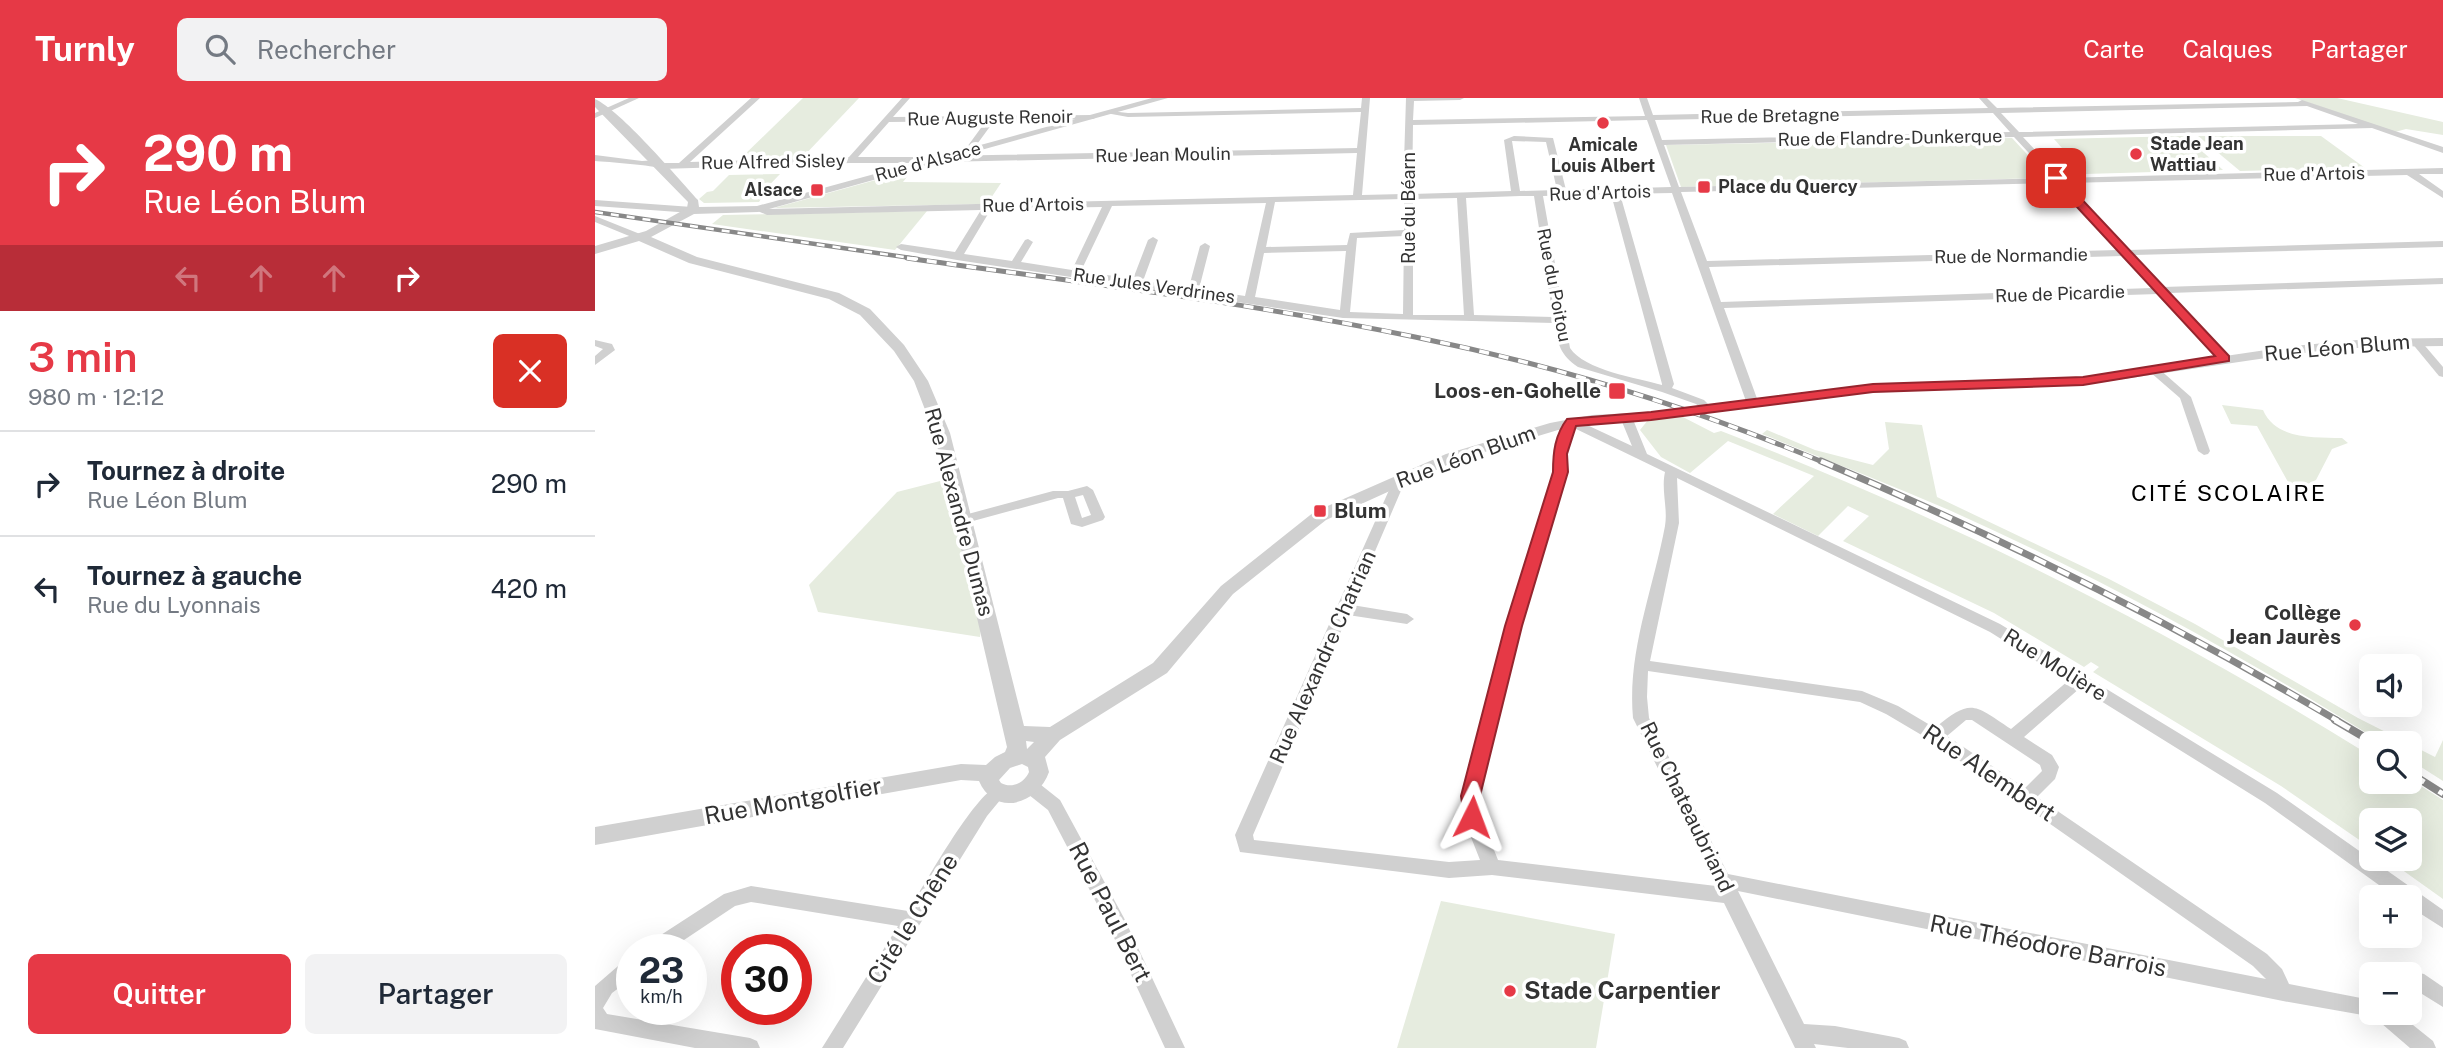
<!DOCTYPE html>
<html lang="fr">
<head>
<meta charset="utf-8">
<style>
	:root { --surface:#fff; --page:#f2f2f3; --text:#1f2937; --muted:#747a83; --line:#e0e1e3; --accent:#e63946 }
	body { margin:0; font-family:"Public Sans",sans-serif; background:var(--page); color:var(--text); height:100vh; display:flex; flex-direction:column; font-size:26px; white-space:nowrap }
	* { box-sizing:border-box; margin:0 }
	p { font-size:23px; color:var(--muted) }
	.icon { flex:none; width:38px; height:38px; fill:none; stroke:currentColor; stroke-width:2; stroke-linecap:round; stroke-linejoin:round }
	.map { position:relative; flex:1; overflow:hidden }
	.sheet { display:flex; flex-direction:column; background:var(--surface); width:595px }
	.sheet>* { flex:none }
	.top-card { background:#e63946; color:#fff; overflow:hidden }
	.tools { position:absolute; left:1764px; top:556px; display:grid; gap:14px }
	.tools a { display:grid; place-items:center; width:63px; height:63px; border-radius:10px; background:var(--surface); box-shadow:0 7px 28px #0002; font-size:35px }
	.speed { position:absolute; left:21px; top:836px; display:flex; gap:14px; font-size:35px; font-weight:700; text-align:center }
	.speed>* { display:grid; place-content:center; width:91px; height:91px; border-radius:50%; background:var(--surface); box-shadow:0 7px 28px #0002; line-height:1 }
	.speed small { font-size:18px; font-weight:400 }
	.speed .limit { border:10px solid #d22; background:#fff; color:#111 }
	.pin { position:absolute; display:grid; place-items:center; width:60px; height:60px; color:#fff; margin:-30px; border-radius:14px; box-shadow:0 4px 10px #0006 }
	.me { position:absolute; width:77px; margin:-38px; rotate:3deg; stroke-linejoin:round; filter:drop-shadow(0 0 5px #0008) }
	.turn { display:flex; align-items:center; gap:24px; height:147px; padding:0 28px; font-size:32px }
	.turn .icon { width:91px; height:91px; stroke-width:2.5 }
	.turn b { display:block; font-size:49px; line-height:60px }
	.lanes { display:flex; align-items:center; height:66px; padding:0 28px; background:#0003; justify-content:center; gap:35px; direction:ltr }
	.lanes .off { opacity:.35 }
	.round { display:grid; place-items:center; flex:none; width:74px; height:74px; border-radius:10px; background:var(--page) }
	.headline { display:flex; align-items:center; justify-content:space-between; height:119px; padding:0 28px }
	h1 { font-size:42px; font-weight:600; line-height:52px; color:var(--accent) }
	.action { display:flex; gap:14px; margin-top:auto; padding:14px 28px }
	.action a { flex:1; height:80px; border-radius:10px; background:var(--accent); color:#fff; font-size:28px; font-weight:600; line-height:80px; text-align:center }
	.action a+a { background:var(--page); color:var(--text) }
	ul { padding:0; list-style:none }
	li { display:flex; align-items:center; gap:21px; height:105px; padding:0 28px; border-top:2px solid var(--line) }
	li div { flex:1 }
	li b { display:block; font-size:26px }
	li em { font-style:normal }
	header { display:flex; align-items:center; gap:42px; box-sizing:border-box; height:98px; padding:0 35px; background:var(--accent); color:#fff }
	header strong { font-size:33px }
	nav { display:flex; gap:38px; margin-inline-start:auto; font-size:24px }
	.search { width:490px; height:63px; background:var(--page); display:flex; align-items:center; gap:18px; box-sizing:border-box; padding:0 24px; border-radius:10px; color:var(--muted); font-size:26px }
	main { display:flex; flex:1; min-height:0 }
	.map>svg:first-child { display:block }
	.green { fill:#e6ecdf }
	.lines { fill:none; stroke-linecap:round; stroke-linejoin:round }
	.minor { fill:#d0d0d0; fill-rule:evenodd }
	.tertiary { fill:#d0d0d0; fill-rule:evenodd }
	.rail-far3-casing { stroke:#888; stroke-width:4.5 }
	.rail-far2-casing { stroke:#888; stroke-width:5 }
	.rail-far1-casing { stroke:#888; stroke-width:7 }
	.rail-casing { stroke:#888; stroke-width:8 }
	.rail-far3 { stroke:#fff; stroke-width:2.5; stroke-dasharray:8; stroke-linecap:butt }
	.rail-far2 { stroke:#fff; stroke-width:3.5; stroke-dasharray:10; stroke-linecap:butt }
	.rail-far1 { stroke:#fff; stroke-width:4.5; stroke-dasharray:13; stroke-linecap:butt }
	.rail { stroke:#fff; stroke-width:5; stroke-dasharray:17; stroke-linecap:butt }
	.route { fill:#e63946; stroke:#96252e; stroke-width:2 }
	.poi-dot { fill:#e63946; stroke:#fff; stroke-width:2.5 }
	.labels { text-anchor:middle; stroke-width:7; stroke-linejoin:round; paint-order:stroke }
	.far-street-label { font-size:18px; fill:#333; stroke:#fff }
	.far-poi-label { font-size:18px; font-weight:bold; fill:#333; stroke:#fff; text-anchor:start }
	.street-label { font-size:21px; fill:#333; stroke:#fff }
	.poi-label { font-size:21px; font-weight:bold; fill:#333; stroke:#fff; text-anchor:end }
	.neighbourhood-label { font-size:23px; letter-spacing:2px; fill:#000; stroke:#fff }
	.near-street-label { font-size:24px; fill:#333; stroke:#fff }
	.near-poi-label { font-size:24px; font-weight:bold; fill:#333; stroke:#fff; text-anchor:start }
</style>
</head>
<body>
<header>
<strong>Turnly</strong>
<div class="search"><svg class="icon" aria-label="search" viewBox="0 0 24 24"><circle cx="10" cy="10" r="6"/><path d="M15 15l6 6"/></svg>Rechercher</div>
<nav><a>Carte</a><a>Calques</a><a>Partager</a></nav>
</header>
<main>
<section class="sheet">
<div class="top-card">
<div class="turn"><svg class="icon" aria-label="right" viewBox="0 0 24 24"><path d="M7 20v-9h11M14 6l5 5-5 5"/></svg><div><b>290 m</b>Rue Léon Blum</div></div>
<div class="lanes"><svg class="icon off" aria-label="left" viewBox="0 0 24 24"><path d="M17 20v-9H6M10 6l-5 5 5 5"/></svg><svg class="icon off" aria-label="ahead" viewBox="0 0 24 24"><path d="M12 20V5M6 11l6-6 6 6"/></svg><svg class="icon off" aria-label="ahead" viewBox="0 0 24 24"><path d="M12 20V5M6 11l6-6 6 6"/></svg><svg class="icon" aria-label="right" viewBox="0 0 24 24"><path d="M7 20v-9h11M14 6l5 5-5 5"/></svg></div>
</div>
<div class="headline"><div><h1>3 min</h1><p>980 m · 12:12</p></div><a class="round" style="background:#d93025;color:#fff"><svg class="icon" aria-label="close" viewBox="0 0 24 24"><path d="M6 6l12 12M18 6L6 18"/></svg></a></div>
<ul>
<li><svg class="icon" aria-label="right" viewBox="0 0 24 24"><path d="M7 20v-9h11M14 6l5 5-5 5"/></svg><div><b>Tournez à droite</b><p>Rue Léon Blum</p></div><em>290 m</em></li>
<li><svg class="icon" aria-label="left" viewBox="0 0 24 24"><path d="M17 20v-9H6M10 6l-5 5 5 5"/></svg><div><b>Tournez à gauche</b><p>Rue du Lyonnais</p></div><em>420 m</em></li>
</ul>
<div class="action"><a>Quitter</a><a>Partager</a></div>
</section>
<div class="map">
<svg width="1848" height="950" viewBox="0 0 1848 950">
	<rect width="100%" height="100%" fill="#fff"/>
	<g class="green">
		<path d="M208,0H264L206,61L144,62Z"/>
		<path d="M1700,0H1742L1848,24V37L1811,31L1800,34Z"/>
		<path d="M1590,38L1628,72L1490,76L1459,41Z"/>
		<path d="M1603,38H1726L1770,70L1645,73Z"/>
		<path d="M1417,40L1454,80L1086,89L1071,47Z"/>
		<path d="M317,72L308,84L406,85L392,106L179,110Z"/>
		<path d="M185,76L162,100L166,101L164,104L109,105L104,101L112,94L118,93L134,77Z"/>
		<path d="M332,113L300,152L117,126L128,117Z"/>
		<path d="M1627,307L1668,312C1681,342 1719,339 1747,340L1753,345L1737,351L1721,382L1698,393L1662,328L1636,326Z"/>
		<path d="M1084,317L1119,335L1126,333C1354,421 1569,529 1776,658V684H1815V681L1848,702V801L1792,761H1815V723H1776V750L1686,688L1498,574L1504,569L1496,564L1489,569L1399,515L1248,443L1274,418L1253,408L1223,438L1178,416L1219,378L1133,343L1095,375L1066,359L1045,332L1053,322Z"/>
		<path d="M1290,324L1327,327L1342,399L1514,481L1600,526L1763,620L1840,659L1848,642V683L1815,662V646H1789C1650,559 1504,479 1354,412C1292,385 1229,361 1167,336L1172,332L1220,352L1278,367L1294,351Z"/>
		<path d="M349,382L386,529L385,539L223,514L214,487L302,394Z"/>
		<path d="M846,803L1020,836L1001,950H802Z"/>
	</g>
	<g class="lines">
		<g class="minor">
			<path d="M34,0H44L0,20V15Z"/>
			<path d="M156,0H165L95,64L254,59L307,0H315L298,19L498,17L502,19L498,21L399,23L380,49L379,55L376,56L372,53V49L391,23L294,24L263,59H321L336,63L337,65L333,68L321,65H256L66,71C60,67 12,64 0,63V57L47,63L63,62L67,65H84Z"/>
			<path d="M767,0H775L767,97L808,96L811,0H869L865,2L819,3L818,22L1050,18L1044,0H1052L1058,17L1393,10L1384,0H1392L1402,10L1703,4L1707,2L1848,49V55L1777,30L1428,39L1466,80L1848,70V76H1824L1848,93V100L1812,77L1471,85L1533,152L1848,143V149L1539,157L1568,189L1848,180V186L1574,195L1633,259V263H1625L1563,196L1129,210L1164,306L1158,310L1152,306L1077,95L1025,96L1079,286L1077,290L1109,302L1117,310L1111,314L1101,306L1067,294L983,269C965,257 963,246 959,225L748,220L362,162L306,152L301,149L306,146L360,154L386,112L172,117L158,111L163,108L173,111L758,97L762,55L346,64L342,61L346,58L762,50L766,14L533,19L511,15L515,13L533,15L766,10ZM1712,8L1763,26L1424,34L1406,15ZM1398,15L1415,34L1067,42L1060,22ZM1052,22L1076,89L971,92L958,40L919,38L909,42L916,93L817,96L818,27ZM1419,39L1457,80L1084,89L1069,47ZM917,43L951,44L962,92L925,93ZM1462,85L1523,152L1112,163L1086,94ZM1016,96L1067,286V287C1042,280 989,272 975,250L948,98ZM925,98H939L958,219L879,217L871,100ZM862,100L869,217H818V101ZM809,101V132L755,135L752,147L671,149L680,104ZM671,105L650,198L604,191L615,148L610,145L605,148L594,189L548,183L563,142L558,139L553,142L538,181L486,173L517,108ZM507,109L477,172L426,164L438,144L433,141L430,142L417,163L369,156L396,111ZM809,138L808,216L755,214L762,140ZM751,153L745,212L660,199L669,155ZM1528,158L1557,190L1126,204L1114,169Z"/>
			<path d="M0,102L97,109L102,112L97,115L0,108Z"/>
			<path d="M0,118L50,138L52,140L44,142L0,124Z"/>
			<path d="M1821,241L1825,242L1848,269V279L1844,278L1816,244Z"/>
			<path d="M0,242L17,246L20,252L0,267V258L8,251L0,248Z"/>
			<path d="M1559,269L1563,270L1596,299L1615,353L1613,356L1609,357L1603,353L1585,300L1555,274V270Z"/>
			<path d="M1031,315L1037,319L1052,356L1405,526L1682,695L1848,812V830L1815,809V800H1802L1670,705L1485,590L1429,639L1457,657L1464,669L1460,681L1442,699L1672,856L1687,871L1694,886L1776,902V915H1803L1838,943L1841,950H1815L1779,919L1688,903L1143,793L1209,926L1240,928L1304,940L1311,943L1314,950H1253L1219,946L1221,950H1200L1129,805L897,777L854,780L645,754L640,737L799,381L805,377L811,381L757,507L812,516L819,521L812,526L753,517L658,737L659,742L854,764L885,762L868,719L867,698L911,528L959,374L962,341L973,321L977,320L1037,348L1025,319ZM979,330L1070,374C1066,392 1073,410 1070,428C1058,492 1032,554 1038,620L1121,788L903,762L886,719L883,698L925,528L971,374L973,348ZM1082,380L1395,534L1473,583L1416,631C1379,607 1377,599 1340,630L1303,608L1267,593L1055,563L1084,425ZM1053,573L1265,604L1291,616L1335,642L1658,868L1671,881L1133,776L1054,620L1052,599ZM1371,622H1377L1445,667L1447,673L1430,690L1352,638Z"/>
			<path d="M492,388L498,392L510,419L508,422L487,429L476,426L468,400H463L367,426L360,422L362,419L458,393H473ZM488,397L496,417L487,420L480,399Z"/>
			<path d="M435,681L441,683L465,702L529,820L590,950H570L515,831L453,712L429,693L427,688L429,683Z"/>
			<path d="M403,688L409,690L411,695L392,718L248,950H227L303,828L156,804L140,808L74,852H50L52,846L129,796L156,788L313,813C329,788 379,696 403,688Z"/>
			<path d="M37,859V880L17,895L8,910L12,916L155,940L162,943L165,950H100L0,931V888L30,862Z"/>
			<path d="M1815,873L1829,876L1848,889V909L1819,891H1815V877H1808Z"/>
		</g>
		<path class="tertiary" d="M557,0H573L163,114L99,116L56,139L102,159L244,195L275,211L309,247L333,283L355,335L429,628L455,629L558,565L626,488L719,414L851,356L955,325L997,317L1056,314L1278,286L1488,279L1698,248L1773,241L1848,240V248L1773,249L1698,256L1488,287L1278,294L1056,322L997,325L963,332L863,362L731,422L638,496L572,575L465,642L450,659L454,674C443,706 400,720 384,683L366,682L0,747V729L366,666L391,667L400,659L410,654L412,649L339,335L319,283L299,253L265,217L234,201L94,165L44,143L0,156V148L51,133L92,110L93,104L0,9V1C26,13 81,78 103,102L104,109L162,108ZM431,643L439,644L432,651ZM427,666L433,669L434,674C429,685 417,691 406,685L404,682L415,670Z"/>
		<defs>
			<path id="rail-far3" d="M0,114L323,161"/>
			<path id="rail-far2" d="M312,160C481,184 652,204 820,239C959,267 1099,310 1230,365"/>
			<path id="rail-far1" d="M1226,363C1405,439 1576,524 1743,623"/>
			<g id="rail">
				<path d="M1740,622L1781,646"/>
				<path d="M1815,675L1848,696"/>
			</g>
		</defs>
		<use href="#rail-far3" class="rail-far3-casing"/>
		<use href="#rail-far2" class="rail-far2-casing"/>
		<use href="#rail-far1" class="rail-far1-casing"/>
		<use href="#rail" class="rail-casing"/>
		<use href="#rail-far3" class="rail-far3"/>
		<use href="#rail-far2" class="rail-far2"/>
		<use href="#rail-far1" class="rail-far1"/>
		<use href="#rail" class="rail"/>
	</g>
	<path class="route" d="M1457,77H1464L1634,258V263L1488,287L1278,294L1056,322L981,328L972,356L973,374L927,528L885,698L887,719L884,725L877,727L870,725L866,698L910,528L958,374C958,354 960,337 972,321L1056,314L1278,286L1488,279L1620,258L1457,82Z"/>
	<g class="poi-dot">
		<circle cx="1008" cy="25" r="7"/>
		<circle cx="1541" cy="56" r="7"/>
		<rect x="1102" y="82" width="14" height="14" rx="3.5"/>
		<rect x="215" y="85" width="14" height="14" rx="3.5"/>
		<rect x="1013" y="284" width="18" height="18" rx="3.5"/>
		<rect x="718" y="406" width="14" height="14" rx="3.5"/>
		<circle cx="1760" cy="527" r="7"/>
		<circle cx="915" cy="893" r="7"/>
	</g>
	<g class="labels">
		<g class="far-street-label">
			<text transform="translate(1175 18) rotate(-1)" y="6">Rue de Bretagne</text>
			<text transform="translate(395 20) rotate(-1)" y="6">Rue Auguste Renoir</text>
			<text transform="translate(1295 40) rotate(-1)" y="6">Rue de Flandre-Dunkerque</text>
			<text transform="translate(568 57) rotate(-1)" y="6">Rue Jean Moulin</text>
			<text transform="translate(178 64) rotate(-1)" y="6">Rue Alfred Sisley</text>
			<text transform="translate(333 64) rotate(-15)" y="6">Rue d'Alsace</text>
			<text transform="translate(1719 76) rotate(-1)" y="6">Rue d'Artois</text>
			<text transform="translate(1005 95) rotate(-2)" y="6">Rue d'Artois</text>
			<text transform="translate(438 107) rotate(-1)" y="6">Rue d'Artois</text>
			<text transform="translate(814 110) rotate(-90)" y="6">Rue du Béarn</text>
			<text transform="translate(1416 158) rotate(-1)" y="6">Rue de Normandie</text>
			<text transform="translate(959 187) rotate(79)" y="6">Rue du Poitou</text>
			<text transform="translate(559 188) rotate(8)" y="6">Rue Jules Verdrines</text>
			<text transform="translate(1465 196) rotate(-2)" y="6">Rue de Picardie</text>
		</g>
		<g class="far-poi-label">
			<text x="1555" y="52">Stade Jean<tspan x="1555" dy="21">Wattiau</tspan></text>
			<text x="1008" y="53" text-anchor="middle">Amicale<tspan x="1008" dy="21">Louis Albert</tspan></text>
			<text x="1123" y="95">Place du Quercy</text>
			<text x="208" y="98" text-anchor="end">Alsace</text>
		</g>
		<g class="street-label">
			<text transform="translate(1742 250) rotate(-5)" y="7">Rue Léon Blum</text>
			<text transform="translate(871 359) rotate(-20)" y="7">Rue Léon Blum</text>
			<text transform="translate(364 414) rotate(75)" y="7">Rue Alexandre Dumas</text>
			<text transform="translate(728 559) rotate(-66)" y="7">Rue Alexandre Chatrian</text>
			<text transform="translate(1460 567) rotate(32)" y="7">Rue Molière</text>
			<text transform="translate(1092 709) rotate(64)" y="7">Rue Chateaubriand</text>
		</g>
		<g class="poi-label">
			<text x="1006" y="300">Loos-en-Gohelle</text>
			<text x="739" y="420" text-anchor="start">Blum</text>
			<text x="1746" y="522">Collège<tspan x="1746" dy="24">Jean Jaurès</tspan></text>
		</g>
		<g class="neighbourhood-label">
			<text x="1634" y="403">CITÉ SCOLAIRE</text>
		</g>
		<g class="near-street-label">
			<text transform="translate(1394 675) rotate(34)" y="8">Rue Alembert</text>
			<text transform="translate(198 703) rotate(-10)" y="8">Rue Montgolfier</text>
			<text transform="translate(515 814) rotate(63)" y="8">Rue Paul Bert</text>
			<text transform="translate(318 821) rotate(-58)" y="8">Cité le Chêne</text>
			<text transform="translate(1453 848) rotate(11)" y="8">Rue Théodore Barrois</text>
		</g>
		<g class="near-poi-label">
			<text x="929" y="901">Stade Carpentier</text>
		</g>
	</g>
</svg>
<div class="tools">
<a><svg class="icon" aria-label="sound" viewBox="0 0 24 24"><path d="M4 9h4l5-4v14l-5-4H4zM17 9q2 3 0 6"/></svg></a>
<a><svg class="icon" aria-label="search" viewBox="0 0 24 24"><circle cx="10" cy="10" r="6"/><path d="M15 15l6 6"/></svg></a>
<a><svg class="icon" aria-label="layers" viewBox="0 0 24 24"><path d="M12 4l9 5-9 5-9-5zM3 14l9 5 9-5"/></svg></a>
<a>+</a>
<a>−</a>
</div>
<div class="speed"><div>23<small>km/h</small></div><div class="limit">30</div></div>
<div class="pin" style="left:1461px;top:80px;background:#d93025"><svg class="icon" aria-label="arrive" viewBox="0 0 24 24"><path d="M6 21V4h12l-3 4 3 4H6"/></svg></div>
<svg class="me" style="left:877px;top:719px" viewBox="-20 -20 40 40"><path d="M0-17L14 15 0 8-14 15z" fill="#e63946" stroke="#fff" stroke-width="4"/></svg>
</div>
</main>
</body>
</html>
